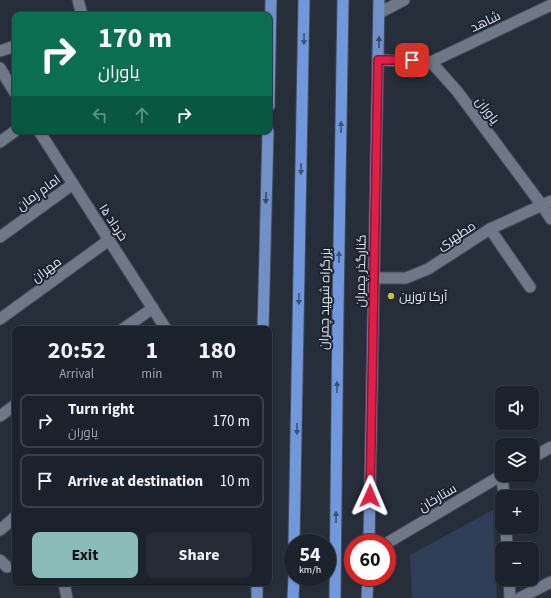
<!DOCTYPE html>
<html lang="en">
<head>
<meta charset="utf-8">
<style>
	:root { --surface:#1c222c; --page:#252a34; --text:#f1f3f6; --muted:#a0a4a9; --line:#3a3f48; --accent:#8bbbb9 }
	body { margin:0; font-family:"Source Sans 3",Cairo,sans-serif; background:var(--page); color:var(--text); height:100vh; display:flex; flex-direction:column; font-size:15px; white-space:nowrap }
	* { box-sizing:border-box; margin:0 }
	p { font-size:13px; color:var(--muted) }
	.icon { flex:none; width:22px; height:22px; fill:none; stroke:currentColor; stroke-width:2; stroke-linecap:round; stroke-linejoin:round }
	.map { position:relative; flex:1; overflow:hidden }
	.panel { position:absolute; left:12px; top:326px; width:260px; height:260px; display:flex; flex-direction:column; background:var(--surface); border-radius:8px; box-shadow:0 1px 3px #0004,0 0 0 1px var(--line) }
	.panel>* { flex:none }
	.hud { position:absolute; left:12px; top:12px; width:260px; height:122px; border-radius:8px; box-shadow:0 1px 3px #0004,0 0 0 1px var(--line); background:#0b6e4f; color:#fff; overflow:hidden }
	.fabs { position:absolute; left:495px; top:386px; display:grid; gap:8px }
	.fabs a { display:grid; place-items:center; width:44px; height:44px; border-radius:8px; background:var(--surface); box-shadow:0 1px 3px #0004,0 0 0 1px var(--line); font-size:20px }
	.speed { position:absolute; left:284px; top:534px; display:flex; gap:8px; font-size:20px; font-weight:700; text-align:center }
	.speed>* { display:grid; place-content:center; width:52px; height:52px; border-radius:50%; background:var(--surface); box-shadow:0 1px 3px #0004,0 0 0 1px var(--line); line-height:1 }
	.speed small { font-size:10px; font-weight:400 }
	.speed .limit { border:6px solid #d22; background:#fff; color:#111 }
	.pin { position:absolute; display:grid; place-items:center; width:34px; height:34px; color:#fff; margin:-17px; border-radius:8px; box-shadow:0 2px 6px #0006 }
	.me { position:absolute; width:44px; margin:-22px; rotate:1deg; stroke-linejoin:round; filter:drop-shadow(0 0 3px #0008) }
	.turn { display:flex; align-items:center; gap:14px; height:84px; padding:0 20px; font-size:18px }
	.turn .icon { width:52px; height:52px; stroke-width:2.5 }
	.turn b { display:block; font-size:28px; line-height:34px }
	.lanes { display:flex; align-items:center; height:38px; padding:0 20px; background:#0003; justify-content:center; gap:20px; direction:ltr }
	.lanes .off { opacity:.35 }
	.eta { display:flex; justify-content:space-evenly; align-items:center; height:68px; text-align:center }
	.eta b { font-size:24px; font-weight:700; line-height:28px }
	.action { display:flex; gap:8px; margin-top:auto; padding:8px 20px }
	.action a { flex:1; height:46px; border-radius:8px; background:var(--accent); color:#111; font-size:16px; font-weight:700; line-height:46px; text-align:center }
	.action a+a { background:var(--page); color:var(--text) }
	ul { padding:0; list-style:none }
	li { display:flex; align-items:center; gap:12px; height:54px; margin:0 8px 6px; padding:0 12px; border:2px solid var(--line); border-radius:8px }
	li div { flex:1 }
	li b { display:block; font-size:15px }
	li em { font-style:normal }
	.map>svg:first-child { display:block }
	.green { fill:#2f3e56 }
	.lines { fill:none; stroke-linecap:round; stroke-linejoin:round }
	.minor-casing { stroke:#454c56; stroke-width:13 }
	.tertiary-casing { stroke:#454c56; stroke-width:13 }
	.primary-casing { stroke:#454c56; stroke-width:13 }
	.trunk-casing { stroke:#454c56; stroke-width:13 }
	.minor { stroke:#6f7887; stroke-width:11 }
	.tertiary { stroke:#6f7887; stroke-width:11 }
	.primary { stroke:#7090c7; stroke-width:11 }
	.trunk { stroke:#7098dc; stroke-width:11 }
	.oneway { fill:#3e5275 }
	.oneway2 { fill:#3a4a65 }
	.route-casing { stroke:#92132f; stroke-width:10 }
	.route { stroke:#e11d48; stroke-width:7 }
	.poi-dot { fill:#c3bd3f; stroke:#1d2430; stroke-width:1.5 }
	.labels { text-anchor:middle; stroke-width:4; stroke-linejoin:round; paint-order:stroke }
	.street-label { font-size:13px; fill:#dfe4ec; stroke:#1d2430 }
	.poi-label { font-size:13px; fill:#dfe4ec; stroke:#1d2430; text-anchor:start }
</style>
</head>
<body>
<div class="map">
<svg width="551" height="598" viewBox="0 0 551 598">
	<rect width="100%" height="100%" fill="#262e3a"/>
	<path class="green" d="M493,510L497,598H412L410,555Z"/>
	<g class="lines">
		<defs>
			<g id="minor">
				<path d="M78,0L82,15"/>
				<path d="M379,13L404,0"/>
				<path d="M0,51L15,46"/>
				<path d="M379,60L431,62L457,91L541,204L551,219"/>
				<path d="M431,62L551,5"/>
				<path d="M0,142L15,131"/>
				<path d="M490,229L530,287"/>
				<path d="M0,237L73,184"/>
				<path d="M0,319L109,240"/>
				<path d="M123,329L153,308"/>
				<path d="M0,416L15,405"/>
				<path d="M532,458L551,447"/>
				<path d="M502,475L504,497"/>
				<path d="M506,527L507,549"/>
				<path d="M0,530L15,517"/>
				<path d="M387,543L502,475"/>
				<path d="M0,560L7,567"/>
				<path d="M509,579L510,598"/>
				<path d="M64,583L67,598"/>
				<path d="M520,598L551,582"/>
			</g>
			<g id="tertiary">
				<path d="M0,68L15,93"/>
				<path d="M39,131L166,329"/>
				<path d="M373,278H406L428,269L490,229L551,201"/>
			</g>
			<g id="primary">
				<path d="M269,106L271,0"/>
				<path d="M263,329L268,131"/>
				<path d="M369,543L379,0"/>
				<path d="M257,598V583"/>
				<path d="M367,598L368,577"/>
			</g>
			<g id="trunk">
				<path d="M294,543L304,0"/>
				<path d="M293,598L294,577"/>
				<path d="M335,598L338,310L343,0"/>
			</g>
		</defs>
		<use href="#minor" class="minor-casing"/>
		<use href="#tertiary" class="tertiary-casing"/>
		<use href="#primary" class="primary-casing"/>
		<use href="#trunk" class="trunk-casing"/>
		<use href="#minor" class="minor"/>
		<use href="#tertiary" class="tertiary"/>
		<use href="#primary" class="primary"/>
		<use href="#trunk" class="trunk"/>
	</g>
	<defs><path id="oneway-solid" d="M-6-.8H1V-3.2L6.5 0L1 3.2V.8H-6Z"/></defs>
	<g class="oneway">
		<use href="#oneway-solid" transform="translate(304 39) rotate(91)"/>
		<use href="#oneway-solid" transform="translate(341 127) rotate(-89)"/>
		<use href="#oneway-solid" transform="translate(301 169) rotate(91)"/>
		<use href="#oneway-solid" transform="translate(339 257) rotate(-89)"/>
		<use href="#oneway-solid" transform="translate(299 299) rotate(91)"/>
		<use href="#oneway-solid" transform="translate(337 387) rotate(-90)"/>
		<use href="#oneway-solid" transform="translate(297 429) rotate(91)"/>
		<use href="#oneway-solid" transform="translate(336 517) rotate(-90)"/>
	</g>
	<g class="oneway2">
		<use href="#oneway-solid" transform="translate(379 42) rotate(-90)"/>
		<use href="#oneway-solid" transform="translate(266 198) rotate(92)"/>
	</g>
	<g class="lines">
		<defs>
			<path id="route" d="M370,496L378,60H412"/>
		</defs>
		<use href="#route" class="route-casing"/>
		<use href="#route" class="route"/>
	</g>
	<circle class="poi-dot" cx="391" cy="296" r="4"/>
	<g class="labels">
		<g class="street-label">
			<text transform="translate(485 21) rotate(-25)" y="5">شاهد</text>
			<text transform="translate(488 110) rotate(53)" y="5">یاوران</text>
			<text transform="translate(38 192) rotate(-36)" y="5">امام زمان</text>
			<text transform="translate(114 222) rotate(57)" y="5">۱۵ خرداد</text>
			<text transform="translate(456 235) rotate(-32)" y="5">مطهری</text>
			<text transform="translate(46 269) rotate(-36)" y="5">مهران</text>
			<text transform="translate(360 271) rotate(-89)" y="5">کنارگذر چمران</text>
			<text transform="translate(324 299) rotate(-89)" y="5">بزرگراه شهید چمران</text>
			<text transform="translate(437 497) rotate(-31)" y="5">ستارخان</text>
		</g>
		<g class="poi-label">
			<text x="399" y="301">آرکا توزین</text>
		</g>
	</g>
</svg>
<div class="fabs">
<a><svg class="icon" aria-label="sound" viewBox="0 0 24 24"><path d="M4 9h4l5-4v14l-5-4H4zM17 9q2 3 0 6"/></svg></a>
<a><svg class="icon" aria-label="layers" viewBox="0 0 24 24"><path d="M12 4l9 5-9 5-9-5zM3 14l9 5 9-5"/></svg></a>
<a>+</a>
<a>−</a>
</div>
<div class="speed"><div>54<small>km/h</small></div><div class="limit">60</div></div>
<div class="pin" style="left:412px;top:60px;background:#d93025"><svg class="icon" aria-label="arrive" viewBox="0 0 24 24"><path d="M6 21V4h12l-3 4 3 4H6"/></svg></div>
<svg class="me" style="left:370px;top:496px" viewBox="-20 -20 40 40"><path d="M0-17L14 15 0 8-14 15z" fill="#e11d48" stroke="#fff" stroke-width="4"/></svg>
<div class="hud">
<div class="turn"><svg class="icon" aria-label="right" viewBox="0 0 24 24"><path d="M7 20v-9h11M14 6l5 5-5 5"/></svg><div><b>170 m</b>یاوران</div></div>
<div class="lanes"><svg class="icon off" aria-label="left" viewBox="0 0 24 24"><path d="M17 20v-9H6M10 6l-5 5 5 5"/></svg><svg class="icon off" aria-label="ahead" viewBox="0 0 24 24"><path d="M12 20V5M6 11l6-6 6 6"/></svg><svg class="icon" aria-label="right" viewBox="0 0 24 24"><path d="M7 20v-9h11M14 6l5 5-5 5"/></svg></div>
</div>
<section class="panel">
<div class="eta">
<div><b>20:52</b><p>Arrival</p></div>
<div><b>1</b><p>min</p></div>
<div><b>180</b><p>m</p></div>
</div>
<ul>
<li><svg class="icon" aria-label="right" viewBox="0 0 24 24"><path d="M7 20v-9h11M14 6l5 5-5 5"/></svg><div><b>Turn right</b><p>یاوران</p></div><em>170 m</em></li>
<li><svg class="icon" aria-label="arrive" viewBox="0 0 24 24"><path d="M6 21V4h12l-3 4 3 4H6"/></svg><div><b>Arrive at destination</b></div><em>10 m</em></li>
</ul>
<div class="action"><a>Exit</a><a>Share</a></div>
</section>
</div>
</body>
</html>
